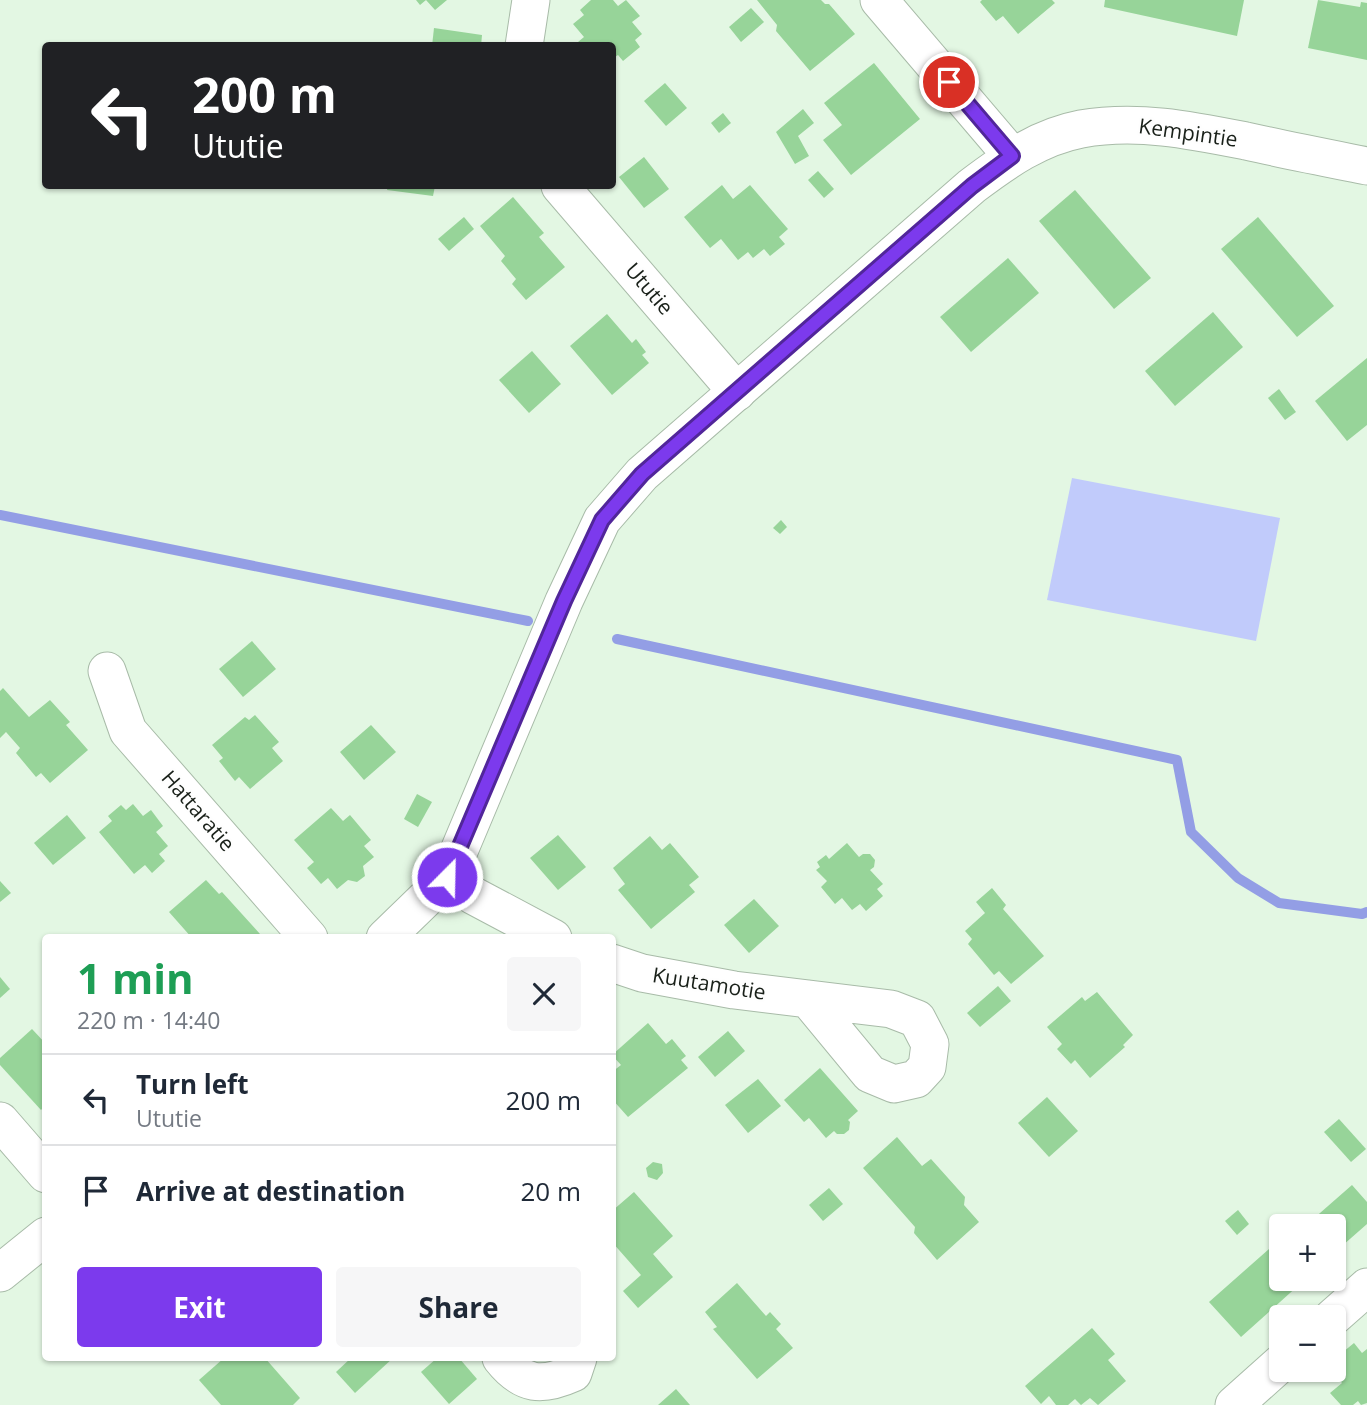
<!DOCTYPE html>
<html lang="en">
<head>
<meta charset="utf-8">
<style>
	:root { --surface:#fff; --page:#f6f6f7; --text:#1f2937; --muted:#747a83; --line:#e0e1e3; --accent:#7c3aed }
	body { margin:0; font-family:"Open Sans",sans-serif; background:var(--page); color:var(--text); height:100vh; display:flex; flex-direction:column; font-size:26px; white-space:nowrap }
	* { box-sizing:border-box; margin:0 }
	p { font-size:23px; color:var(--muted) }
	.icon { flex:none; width:38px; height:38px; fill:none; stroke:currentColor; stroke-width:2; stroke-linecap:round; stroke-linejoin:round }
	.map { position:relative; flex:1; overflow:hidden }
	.details { position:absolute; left:42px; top:934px; width:574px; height:427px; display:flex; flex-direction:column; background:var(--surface); border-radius:7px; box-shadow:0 2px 5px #0004 }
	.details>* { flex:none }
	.top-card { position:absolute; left:42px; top:42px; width:574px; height:147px; border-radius:7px; box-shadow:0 2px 5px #0004; background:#202124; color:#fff; overflow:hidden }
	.buttons { position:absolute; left:1269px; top:1214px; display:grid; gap:14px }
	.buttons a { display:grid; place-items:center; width:77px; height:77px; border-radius:7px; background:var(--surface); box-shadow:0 2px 5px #0004; font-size:35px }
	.pin { position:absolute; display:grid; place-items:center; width:60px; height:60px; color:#fff; margin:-30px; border:4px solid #fff; border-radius:50%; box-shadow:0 2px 7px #0007 }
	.me { position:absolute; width:77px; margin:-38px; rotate:23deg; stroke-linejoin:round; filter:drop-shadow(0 0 5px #0008) }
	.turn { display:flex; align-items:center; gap:24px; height:147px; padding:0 35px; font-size:32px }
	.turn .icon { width:91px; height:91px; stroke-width:2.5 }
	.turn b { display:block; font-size:49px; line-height:60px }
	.round { display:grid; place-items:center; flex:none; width:74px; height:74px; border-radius:7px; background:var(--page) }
	.overview { display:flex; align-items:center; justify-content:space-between; height:119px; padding:0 35px }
	h1 { font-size:42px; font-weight:700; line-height:52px; color:#1e9e55 }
	.cta { display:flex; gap:14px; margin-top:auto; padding:14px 35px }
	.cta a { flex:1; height:80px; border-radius:7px; background:var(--accent); color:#fff; font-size:28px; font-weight:700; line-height:80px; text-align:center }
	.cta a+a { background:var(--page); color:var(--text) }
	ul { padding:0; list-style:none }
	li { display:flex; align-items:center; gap:21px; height:91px; padding:0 35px; border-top:2px solid var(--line) }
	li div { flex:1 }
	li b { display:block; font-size:26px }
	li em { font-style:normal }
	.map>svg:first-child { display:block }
	.green { fill:#c1cbfb }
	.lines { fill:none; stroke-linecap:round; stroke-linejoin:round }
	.stream { stroke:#939ee5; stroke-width:10 }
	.building { fill:#97d499 }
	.street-casing { stroke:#a8bba8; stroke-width:39 }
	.street { stroke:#fff; stroke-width:37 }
	.route-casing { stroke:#51269a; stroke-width:18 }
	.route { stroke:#7c3aed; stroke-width:12 }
	.labels { text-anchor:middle; stroke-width:5; stroke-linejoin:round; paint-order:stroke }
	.street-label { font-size:21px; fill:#192019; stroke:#fefefe }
</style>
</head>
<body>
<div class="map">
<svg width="1367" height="1405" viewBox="0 0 1367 1405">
	<rect width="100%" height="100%" fill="#e3f7e3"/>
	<path class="green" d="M1072,478L1280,518L1256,641L1047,600Z"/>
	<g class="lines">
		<g class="stream">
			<path d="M0,515L528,621"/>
			<path d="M617,639L1177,760L1191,832L1238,878L1279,903L1362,914L1367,912"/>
		</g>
	</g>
	<g class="building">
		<path d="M416,0H447L435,10L426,0L420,5Z"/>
		<path d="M591,0H613L618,6L626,0L640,16L632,22L642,34L635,40L640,47L623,61L618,55L612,59V46H581L578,42L584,37L573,24L584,15L580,10Z"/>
		<path d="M757,0H821L825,4H829L855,34L810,71L776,31L777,25Z"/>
		<path d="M982,0H1052L1055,3L1018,34L1003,16L996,21L980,2Z"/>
		<path d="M1105,0H1244L1237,36L1104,7Z"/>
		<path d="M1318,0L1360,7L1361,2L1367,3V60L1308,48Z"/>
		<path d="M751,8L764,22L741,42L729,27Z"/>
		<path d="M434,28L482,35L481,46H432Z"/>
		<path d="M874,63L920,119L851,175L823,140L842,125L824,103Z"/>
		<path d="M665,83L687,108L666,126L644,101Z"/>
		<path d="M803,109L814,123L798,136L809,156L795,164L776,132Z"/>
		<path d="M723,113L731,123L719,133L711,123Z"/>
		<path d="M644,157L669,189L644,208L619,177Z"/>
		<path d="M818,171L834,189L824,198L808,180Z"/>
		<path d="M722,185L733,199L750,185L788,229L779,237L785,244L770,256L764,249L753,258L748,252L738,260L721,239L710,248L684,217Z"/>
		<path d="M388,186H435L433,196L387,190Z"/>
		<path d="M1075,190L1151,278L1114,309L1039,221Z"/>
		<path d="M513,197L544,233L539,237L565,267L526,300L512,284L516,279L501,261L505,256L480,226Z"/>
		<path d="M464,217L474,229L449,251L438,239Z"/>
		<path d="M1258,217L1334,306L1297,337L1221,249Z"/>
		<path d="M1008,258L1039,293L971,352L940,317Z"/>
		<path d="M1213,312L1243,347L1175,406L1145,371Z"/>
		<path d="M607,314L632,343L636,339L646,352L642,355L649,363L612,395L570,346Z"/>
		<path d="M532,351L561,384L529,413L499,380Z"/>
		<path d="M1367,358V425L1347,441L1315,401Z"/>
		<path d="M1279,389L1296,412L1285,420L1268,398Z"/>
		<path d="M781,520L787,527L780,534L773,528Z"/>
		<path d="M252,641L276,669L243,697L219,669Z"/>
		<path d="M3,688L29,717L50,700L70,722L66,725L88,750L50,783L41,773L36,777L16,753L20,748L6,732L0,738V691Z"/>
		<path d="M255,715L279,742L272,748L283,761L250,789L239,777L235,781L219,761L223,758L212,745L245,717L249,720Z"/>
		<path d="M371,725L396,752L364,780L340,752Z"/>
		<path d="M417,794L432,802L418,827L404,819Z"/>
		<path d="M133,804L143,816L151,810L163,826L156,832L168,846L159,854L165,861L152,873L145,865L134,874L99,832L112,821L108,816L121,805L126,810Z"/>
		<path d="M331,808L343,821L350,815L371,840L364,846L374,857L363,866L365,876L357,882L348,880L337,889L328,878L321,884L307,868L314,862L294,840Z"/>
		<path d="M67,815L86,838L53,865L34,843Z"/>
		<path d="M558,835L586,867L558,890L530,858Z"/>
		<path d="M650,836L662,850L670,843L699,877L689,885L695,892L651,929L618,890L625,884L613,868Z"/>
		<path d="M847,843L859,857L863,854H870L875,860L874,867L870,870L883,884L877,889L883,896L866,911L860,904L852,910L842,898L835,904L821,887L827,881L816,870L820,867L817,862L826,855L829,859Z"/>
		<path d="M206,880L219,894L222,892L260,934L256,938H192L169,912Z"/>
		<path d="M0,881L11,893L0,902Z"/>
		<path d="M992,888L1006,905L1003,909L1044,956L1011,984L999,971L994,975L968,944L972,939L965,931L985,913L976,902Z"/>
		<path d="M754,899L779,926L749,953L724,925Z"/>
		<path d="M0,977L10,989L0,998Z"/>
		<path d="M998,986L1011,1001L980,1027L967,1013Z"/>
		<path d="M1097,992L1133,1035L1123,1045L1125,1047L1090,1078L1075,1060L1071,1064L1057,1049L1062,1044L1047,1027L1082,997L1085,1001Z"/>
		<path d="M648,1023L666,1044L672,1039L686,1056L681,1060L688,1068L628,1117L612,1099V1072L621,1065L612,1055Z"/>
		<path d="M32,1029L46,1044V1105L41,1110L0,1065V1058Z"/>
		<path d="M728,1031L745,1051L715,1077L698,1057Z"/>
		<path d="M820,1068L858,1111L848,1120L850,1122L849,1130L844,1134H837L834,1131L826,1138L809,1118L804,1122L784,1100Z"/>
		<path d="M758,1079L781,1106L748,1133L725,1105Z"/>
		<path d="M1047,1097L1078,1131L1049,1157L1018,1123Z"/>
		<path d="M1339,1119L1366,1149L1351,1162L1324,1132Z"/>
		<path d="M897,1137L922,1166L931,1159L965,1197L964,1205L979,1222L937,1260L914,1233L915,1227L863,1168Z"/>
		<path d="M653,1162L662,1164L663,1173L657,1180L648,1177L646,1168Z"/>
		<path d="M1352,1185L1367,1202V1224L1334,1253V1227H1304Z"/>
		<path d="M829,1188L843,1204L823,1221L809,1205Z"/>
		<path d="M634,1192L673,1236L653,1254L673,1277L638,1308L623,1291L641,1275L612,1242V1235L616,1232L612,1229V1211Z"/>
		<path d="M1238,1210L1249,1224L1237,1235L1225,1221Z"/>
		<path d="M1269,1249L1281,1263V1279H1296L1300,1284L1241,1337L1209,1302Z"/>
		<path d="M737,1283L766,1316L770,1312L781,1324L776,1329L793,1348L757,1379L713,1329L717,1327L705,1312Z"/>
		<path d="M1092,1328L1115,1354L1108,1360L1126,1381L1098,1405L1090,1398L1081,1405L1075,1399L1068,1405H1056L1049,1396L1041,1404L1025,1386Z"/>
		<path d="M1354,1343L1362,1353L1367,1349V1403L1361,1405L1358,1401L1353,1405H1341L1330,1393L1342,1383L1336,1376L1345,1367L1337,1357Z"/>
		<path d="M224,1358H265L300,1398L293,1405H221L199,1380Z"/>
		<path d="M351,1358H393L355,1393L336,1372Z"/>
		<path d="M437,1358H459L477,1379L449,1404L421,1372Z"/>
		<path d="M676,1389L690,1405H658Z"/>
	</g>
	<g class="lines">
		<defs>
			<g id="street">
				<path d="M879,0L1012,156"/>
				<path d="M524,46L531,0"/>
				<path d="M560,186L737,392"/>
				<path d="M107,671L128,731L309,938"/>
				<path d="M448,877L474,896L553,938"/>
				<path d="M385,938L448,877L564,601L602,520L642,474L972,186C1005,161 1039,137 1081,129C1137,119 1191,130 1246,141C1286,150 1327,158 1367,166"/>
				<path d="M612,963L642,973L734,990L891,1009L917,1019L930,1044L927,1067L916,1079L894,1084L870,1074L808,999"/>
				<path d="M0,1121L46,1174"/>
				<path d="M0,1273L46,1236"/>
				<path d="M1332,1318L1367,1287"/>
				<path d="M501,1358C523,1386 542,1387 573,1373L578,1358"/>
				<path d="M1234,1405L1281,1363"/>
			</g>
		</defs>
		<use href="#street" class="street-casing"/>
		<use href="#street" class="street"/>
	</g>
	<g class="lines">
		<defs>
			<path id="route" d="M447,877L564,601L602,520L642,474L972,186L1012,156L949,82"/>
		</defs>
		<use href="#route" class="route-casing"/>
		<use href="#route" class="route"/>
	</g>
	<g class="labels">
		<g class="street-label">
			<text transform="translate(1188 133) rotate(8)" y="7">Kempintie</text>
			<text transform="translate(649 289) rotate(49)" y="7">Ututie</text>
			<text transform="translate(198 811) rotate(49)" y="7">Hattaratie</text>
			<text transform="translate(709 984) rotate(9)" y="7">Kuutamotie</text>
		</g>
	</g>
</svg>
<div class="buttons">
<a>+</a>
<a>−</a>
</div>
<div class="pin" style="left:949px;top:82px;background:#d93025"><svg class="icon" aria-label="arrive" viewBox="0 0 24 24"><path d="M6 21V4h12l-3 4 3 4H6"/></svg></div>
<svg class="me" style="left:447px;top:877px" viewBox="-20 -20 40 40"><circle r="17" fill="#7c3aed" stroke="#fff" stroke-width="3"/><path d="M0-11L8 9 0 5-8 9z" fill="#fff"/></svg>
<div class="top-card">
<div class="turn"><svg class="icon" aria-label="left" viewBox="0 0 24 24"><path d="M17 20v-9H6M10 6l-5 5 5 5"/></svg><div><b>200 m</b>Ututie</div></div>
</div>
<section class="details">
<div class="overview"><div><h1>1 min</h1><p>220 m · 14:40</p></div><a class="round"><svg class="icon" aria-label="close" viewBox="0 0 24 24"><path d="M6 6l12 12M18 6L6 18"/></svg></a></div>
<ul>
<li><svg class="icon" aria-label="left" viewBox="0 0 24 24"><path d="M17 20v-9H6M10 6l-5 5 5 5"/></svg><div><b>Turn left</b><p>Ututie</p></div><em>200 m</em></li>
<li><svg class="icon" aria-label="arrive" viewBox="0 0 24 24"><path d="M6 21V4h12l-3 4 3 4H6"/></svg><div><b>Arrive at destination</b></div><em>20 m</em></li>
</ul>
<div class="cta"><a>Exit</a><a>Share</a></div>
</section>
</div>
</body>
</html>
